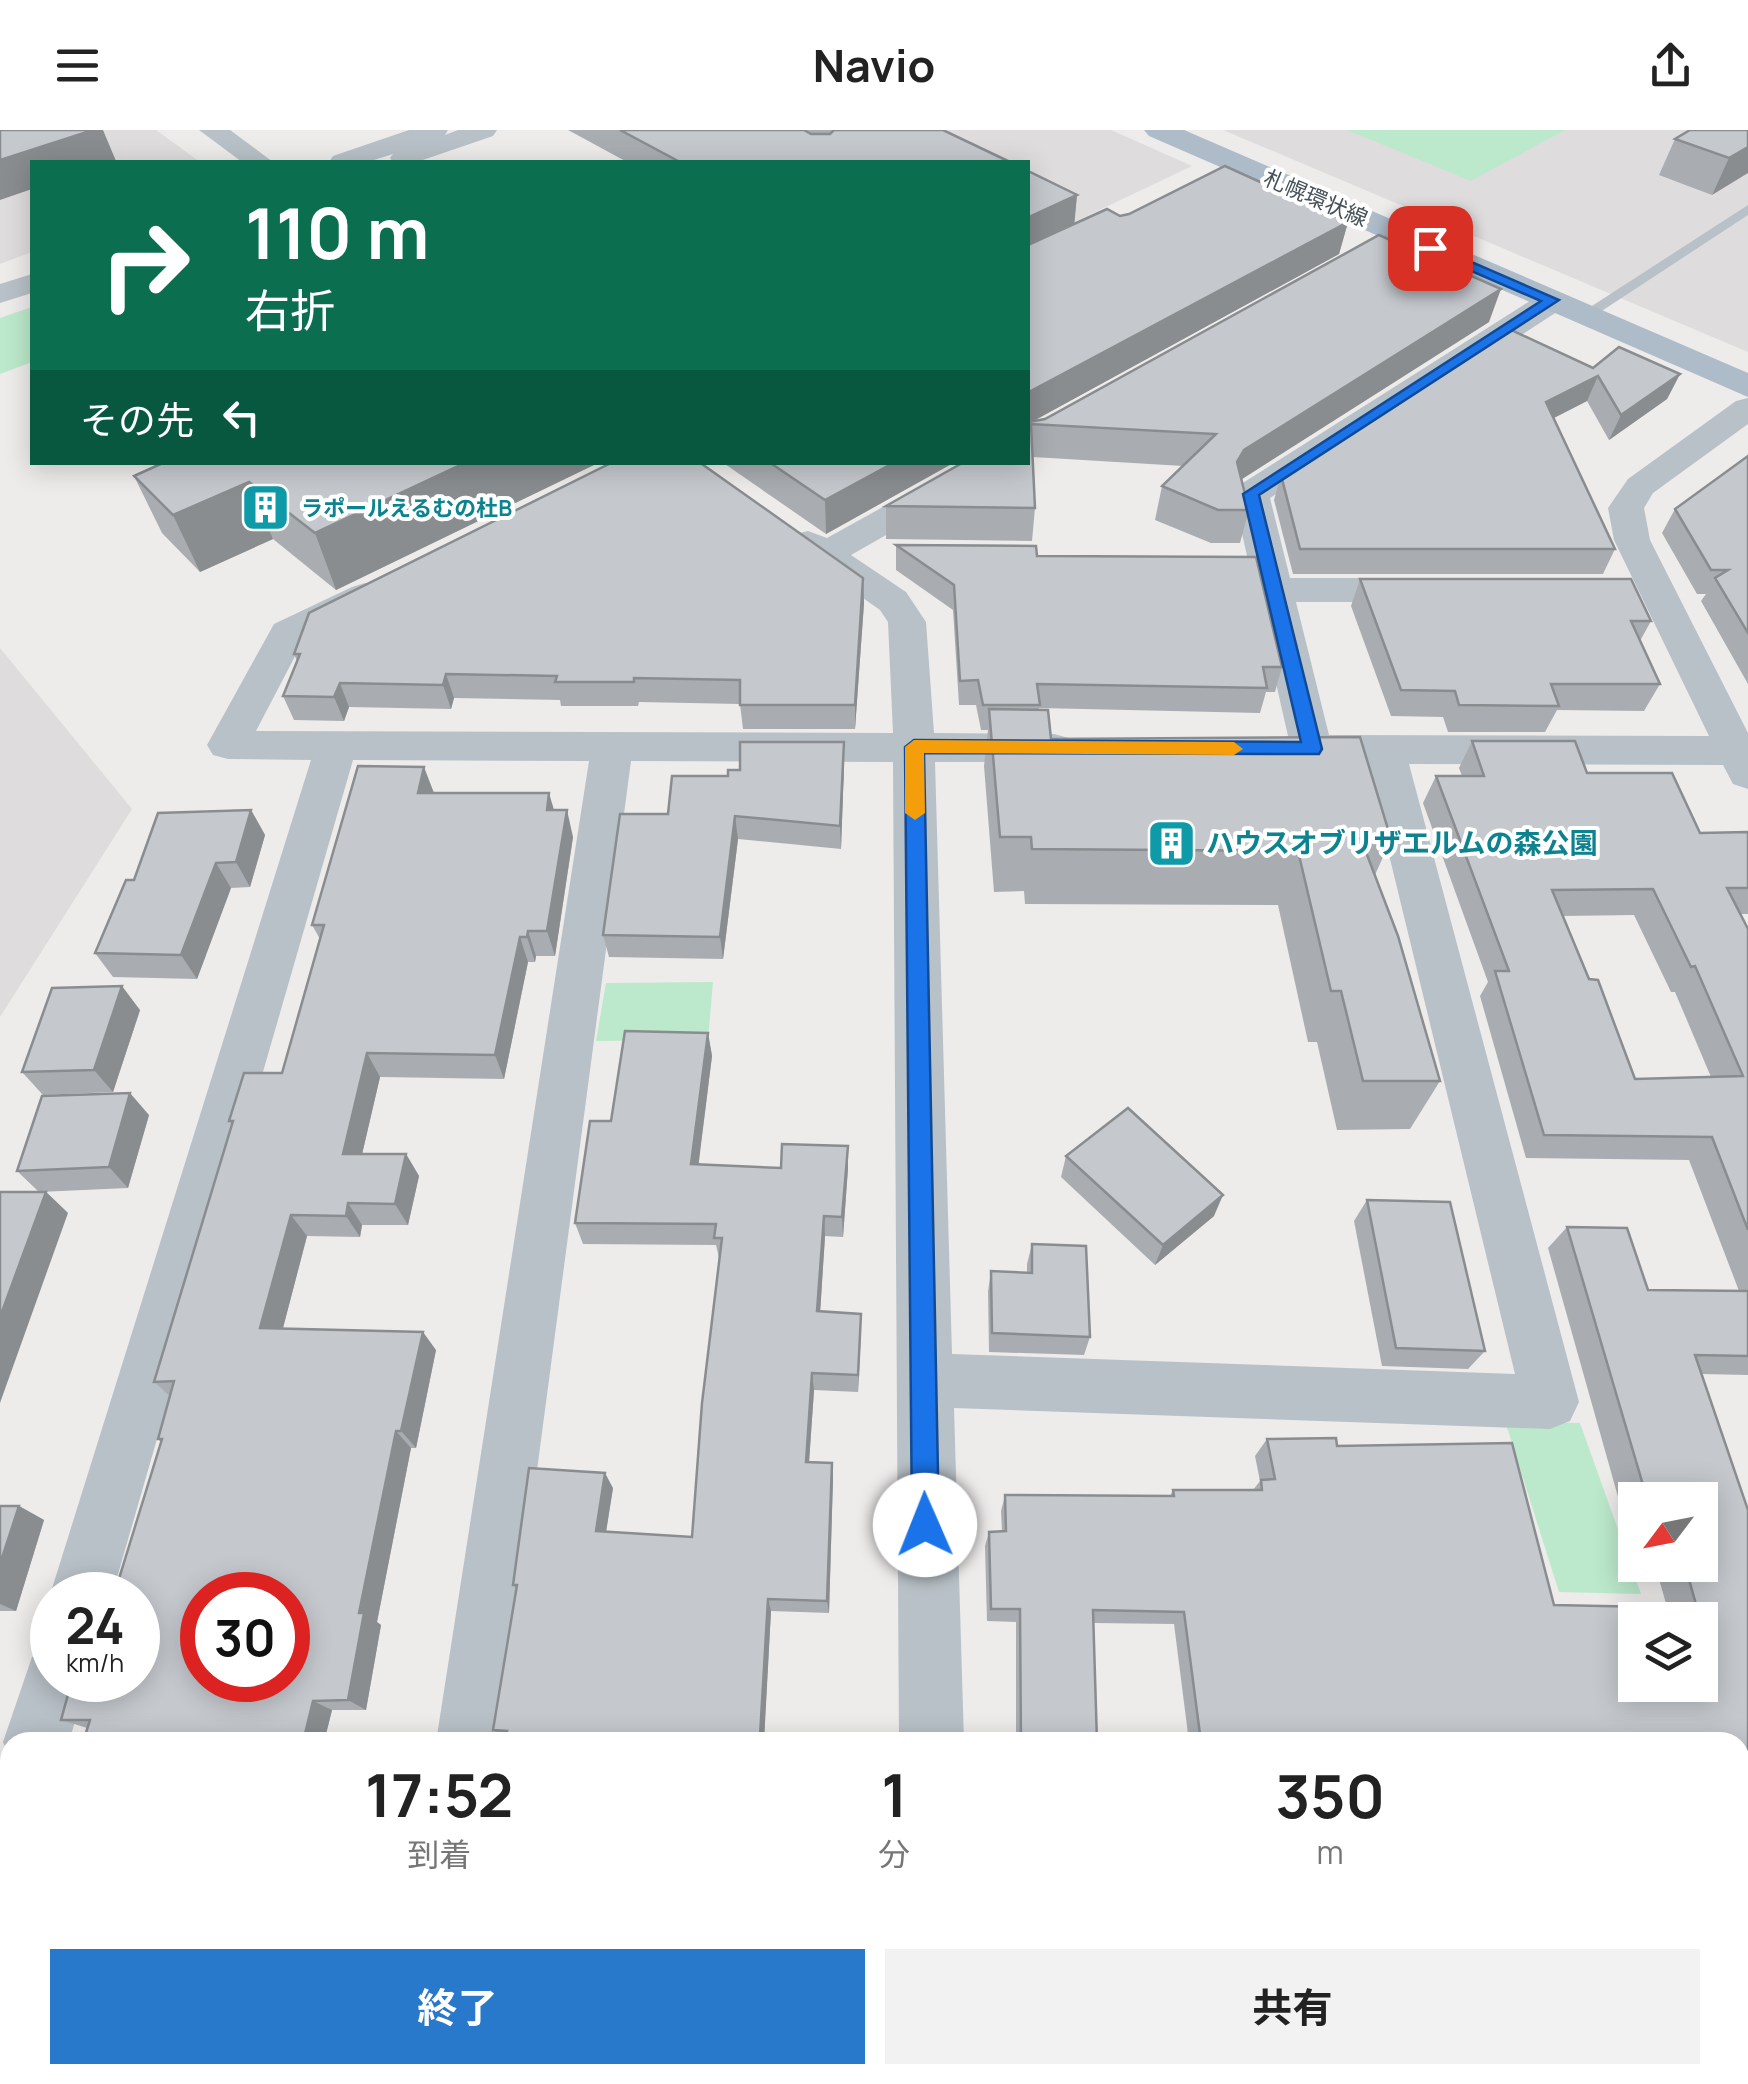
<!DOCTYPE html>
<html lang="ja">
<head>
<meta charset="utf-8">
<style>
	:root { --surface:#fff; --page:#f2f2f2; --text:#222; --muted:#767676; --accent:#2879cb }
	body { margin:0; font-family:Manrope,"Noto Sans JP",sans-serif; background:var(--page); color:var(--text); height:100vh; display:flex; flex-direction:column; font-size:38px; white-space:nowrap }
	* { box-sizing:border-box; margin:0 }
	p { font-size:32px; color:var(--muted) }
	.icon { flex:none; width:55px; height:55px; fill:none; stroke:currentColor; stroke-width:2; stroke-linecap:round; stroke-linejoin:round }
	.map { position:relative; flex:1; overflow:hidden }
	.drawer { position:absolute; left:0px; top:1602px; width:1750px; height:352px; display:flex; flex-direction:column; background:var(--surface); border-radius:30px 30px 0 0; box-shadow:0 5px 25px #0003 }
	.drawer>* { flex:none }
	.banner { position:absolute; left:30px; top:30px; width:1000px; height:305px; border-radius:0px; box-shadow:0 5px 25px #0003; background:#0b6e4f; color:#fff; overflow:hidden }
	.needle { width:65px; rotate:238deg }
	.tools { position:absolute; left:1618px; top:1352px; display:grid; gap:20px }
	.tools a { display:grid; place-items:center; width:100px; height:100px; border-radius:0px; background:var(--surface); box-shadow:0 5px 25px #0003; font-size:50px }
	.speed { position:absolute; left:30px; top:1442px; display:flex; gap:20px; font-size:50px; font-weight:700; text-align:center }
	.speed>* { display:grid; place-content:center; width:130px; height:130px; border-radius:50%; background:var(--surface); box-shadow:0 5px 25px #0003; line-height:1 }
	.speed small { font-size:25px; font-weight:400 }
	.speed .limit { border:15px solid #d22; background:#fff; color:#111 }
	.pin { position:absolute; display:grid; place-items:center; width:85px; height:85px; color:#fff; margin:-42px; border-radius:20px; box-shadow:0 5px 15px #0006 }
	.me { position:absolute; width:110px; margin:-55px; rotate:359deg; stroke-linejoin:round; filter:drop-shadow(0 0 8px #0008) }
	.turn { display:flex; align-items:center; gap:35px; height:210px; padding:0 50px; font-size:45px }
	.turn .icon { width:130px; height:130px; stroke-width:2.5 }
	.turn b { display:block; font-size:70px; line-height:85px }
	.then { display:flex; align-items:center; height:95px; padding:0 50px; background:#0003; gap:20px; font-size:38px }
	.eta { display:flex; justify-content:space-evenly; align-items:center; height:170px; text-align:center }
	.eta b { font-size:60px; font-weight:700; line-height:70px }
	.primary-button { display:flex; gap:20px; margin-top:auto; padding:20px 50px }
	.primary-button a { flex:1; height:115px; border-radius:0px; background:var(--accent); color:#fff; font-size:40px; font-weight:700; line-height:115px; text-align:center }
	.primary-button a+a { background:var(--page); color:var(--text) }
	header { display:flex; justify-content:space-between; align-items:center; height:130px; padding:0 50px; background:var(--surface); font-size:45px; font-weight:700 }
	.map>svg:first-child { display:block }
	.education { fill:#dfdcdd }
	.green { fill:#bce9cb }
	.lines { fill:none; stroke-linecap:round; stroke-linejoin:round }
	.lane { fill:#b8c1c7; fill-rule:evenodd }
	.street { fill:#b8c1c7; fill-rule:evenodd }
	.primary { fill:#adbcc8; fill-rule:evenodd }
	.wall { fill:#a9adb1; fill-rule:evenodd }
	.shaded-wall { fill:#8a8d90 }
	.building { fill:#c5c9ce; stroke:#8a8d90; stroke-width:2.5; fill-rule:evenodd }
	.route { fill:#1a73e8; stroke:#114b97; stroke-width:2.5 }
	.slow { fill:#f59e0b }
	.labels { text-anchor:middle; stroke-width:8; stroke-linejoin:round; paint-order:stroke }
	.far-street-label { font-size:22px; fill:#455057; stroke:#fff }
	.far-culture-label { font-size:22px; font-weight:bold; fill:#0d838f; stroke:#fff; text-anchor:start }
	.culture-label { font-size:28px; font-weight:bold; fill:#0d838f; stroke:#fff; text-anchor:start }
</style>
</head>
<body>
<header><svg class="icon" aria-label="menu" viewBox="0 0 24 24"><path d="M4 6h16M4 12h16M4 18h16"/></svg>Navio<svg class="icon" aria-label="share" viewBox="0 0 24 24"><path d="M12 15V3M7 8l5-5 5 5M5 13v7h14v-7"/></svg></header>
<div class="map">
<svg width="1748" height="1954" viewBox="0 0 1748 1954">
	<rect width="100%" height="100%" fill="#eeebeb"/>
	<g class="education">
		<path d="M0,0H156L200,32H32V122L0,134Z"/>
		<path d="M736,0H1111L1192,36L1028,114V32H798Z"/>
		<path d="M1223,0H1748V222Z"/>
		<path d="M0,518L132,679L0,887Z"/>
	</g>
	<g class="green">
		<path d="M1347,0H1565L1471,51Z"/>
		<path d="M32,177V232L0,244V188Z"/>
		<path d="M713,852L708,910L596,911L606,853Z"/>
		<path d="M1505,1291L1580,1293L1641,1464L1559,1462Z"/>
	</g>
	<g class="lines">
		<path class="lane" d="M1748,75V85L1591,188L1578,185Z"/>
		<g class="street">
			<path d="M199,0H230L273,32H242Z"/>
			<path d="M409,0H448L445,5L458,0H497L493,6L417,32H393L390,28L393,24L368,32H329L333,26Z"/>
			<path d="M32,144V163L0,173V154Z"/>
			<path d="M1552,162L1563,164L1567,171L1563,178L1270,368L1290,448H1424L1437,452L1443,460L1437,468L1424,472H1296L1329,605L1709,606L1614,410L1608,378L1628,349L1736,271L1748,268V294L1653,363L1644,378L1650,410L1748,603V659L1733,654L1723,635L1409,634L1579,1272L1570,1291L1550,1299L954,1278L964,1612H899L893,632L631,631L501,1612H436L589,631L353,630L112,1465H52V1471L50,1465L311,630L228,629L213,625L207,615L274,494L352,457L365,453L378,457L384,465L378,473L303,511L256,601L893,603L888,492L880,480L795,420L790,412L795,404L808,401L827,408L964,332H1007L1002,339L851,425L906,462L926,492L934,603L1054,604L1069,608L1075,618L1069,628L1054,632H935L952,1224L1515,1244L1367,634L1294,633L1279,629L1273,619L1279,609L1288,606L1233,364L1238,356L1541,164Z"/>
			<path d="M52,1519V1550H87L69,1612H10V1628L3,1612L32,1527Z"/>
			<path d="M10,1665V1762L0,1766V1670Z"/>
			<rect x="1740" y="1741" width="8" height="70"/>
			<path d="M335,1945H409L407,1954H333Z"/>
			<path d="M900,1945H974L975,1954H901Z"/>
		</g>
		<path class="primary" d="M1144,0H1184L1748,243V267L1149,6Z"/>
	</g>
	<g class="wall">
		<path d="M568,0H943L1010,32H627Z"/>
		<path d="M1748,0L1712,65L1659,45L1675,9Z"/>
		<path d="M1028,41L1077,65L1074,94L1120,86L1348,92L1339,124L1033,291L1489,192L1241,349L1249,380L1240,413H1211L1155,390L1162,356L1183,336L1033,327L1035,378L1032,411L886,409V376L1028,332Z"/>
		<path d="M1593,238L1680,244L1667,269L1609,310L1587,271L1554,288L1615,419L1603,444H1293L1274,370L1281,345Z"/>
		<path d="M1748,326V554L1701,471L1706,464H1697L1662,403L1675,379Z"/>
		<path d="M165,332H600L336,460L273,409L200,442L162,403L134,346Z"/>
		<path d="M722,332H955L826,404Z"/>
		<path d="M896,415L1037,426L1282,537L1275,562H1266L1260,583L1039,578V580L1051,609L1391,709L1375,745L1440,951L1410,999L1337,1000L1317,912H1308L1278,775L1025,774L1024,761L994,762L984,636L988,600H981L976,575H959L953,480L896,440Z"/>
		<path d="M863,448L864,473L855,599H743L740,574L639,572L638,576H561L560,570L454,568L451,579L349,577L344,591L294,590L283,566L297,531L294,524Z"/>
		<path d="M1360,449L1651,491L1640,511L1660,554L1644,581L1557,580L1545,602H1448L1443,587L1391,586L1351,476Z"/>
		<path d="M1472,611L1587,643L1700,703L1748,702V784H1740L1748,799V1245L1701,1244L1748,1380V1643H1740V1612H1189L1174,1494L1093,1493L1097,1612H1016V1492L987,1491L985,1416L989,1402L1002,1401L1001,1381L1005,1365L1170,1366L1173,1360H1253L1260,1351L1255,1326L1267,1309L1337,1316L1554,1475L1667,1477L1655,1435H1700V1370H1635V1381H1622L1548,1118L1567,1097L1648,1160L1739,1161L1689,1030L1526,1028L1480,866L1488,852L1423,673L1436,646H1462L1459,638ZM1634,785L1671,862H1675L1711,947L1635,949L1589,849L1563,786Z"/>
		<path d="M844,636L841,719L738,709L723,829L609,827L603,805L668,684L728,646Z"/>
		<path d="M434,663L554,680L573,707L555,826H536L535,832H528L504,949L380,947L362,1024H406L419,1046L408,1095H362L360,1107L307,1106L283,1198L436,1220L416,1318H411L377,1492L381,1495L366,1580H332L324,1612H83L87,1598L61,1590L138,1550L161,1312L158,1309L170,1266L154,1252L232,995L229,991L282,943L320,809L312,795Z"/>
		<path d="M251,680L265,705L250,757L231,758L197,849L113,847L95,823L134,750Z"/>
		<path d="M140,880L113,962L43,965L22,942Z"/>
		<path d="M708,903L712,926L698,1035L781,1038L848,1016V1038L843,1107L825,1106L820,1182L861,1184L858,1262L814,1260L809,1332L832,1333L833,1348L829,1483L771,1481L764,1606H807L808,1612H505V1609L493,1600L516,1459L513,1455L613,1358L606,1401L692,1407L719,1128L716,1115L583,1114L575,1093L611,991Z"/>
		<path d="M149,985L128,1058L39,1062H46L68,1083L39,1062L17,1041Z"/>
		<path d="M1066,1026L1214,1086L1155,1135L1061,1047Z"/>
		<path d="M1367,1070L1485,1221L1468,1239L1382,1236L1354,1091Z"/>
		<path d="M1032,1114L1090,1207L1084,1225L989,1222L988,1161L991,1141L1027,1143V1134Z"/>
		<path d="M0,1376H19L44,1390L16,1481H0Z"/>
		<path d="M1740,1905H1748V1954H1006V1945H1099V1948L1290,1952L1289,1945H1740Z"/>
	</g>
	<g class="shaded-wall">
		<path d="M93,0H103L116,31L32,32V59L0,70V30Z"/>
		<path d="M1748,17V43L1712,65L1729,28Z"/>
		<path d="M1077,65L1074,97L1028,119L1029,87Z"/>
		<path d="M1348,92L1339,124L1028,294L1029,262Z"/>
		<path d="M1501,159L1489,192L1236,353L1237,332L1244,320Z"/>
		<path d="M1680,244L1667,269L1609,310L1621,285Z"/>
		<path d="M1598,246L1587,271L1536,297L1546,272Z"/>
		<path d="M467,332H600L336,460L315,403Z"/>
		<path d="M895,332H955L826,404L825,370Z"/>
		<path d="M249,352L273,409L200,442L173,385Z"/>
		<path d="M863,448L864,473L855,599V575Z"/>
		<path d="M446,544L454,568L451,579L443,555Z"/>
		<path d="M340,553L349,577L344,591L334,567Z"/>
		<path d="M844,612V636L841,719L840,696Z"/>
		<path d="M424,637L434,663H418Z"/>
		<path d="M549,663L557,690L547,680Z"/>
		<path d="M251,680L265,705L250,757L236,732Z"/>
		<path d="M567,680L573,707L555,826L547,801Z"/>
		<path d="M735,686L738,709L723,829L720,807Z"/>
		<path d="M216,733L231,758L197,849L181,825Z"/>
		<path d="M528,801L536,826L535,832L527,807Z"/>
		<path d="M520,807L528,832L504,949L495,925Z"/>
		<path d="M122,856L140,880L113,962L94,940Z"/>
		<path d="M708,903L712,926L696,1055L691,1034Z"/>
		<path d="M367,923L380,947L357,1046L343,1024Z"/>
		<path d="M130,963L149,985L128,1058L109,1037Z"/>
		<path d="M848,1016V1038L843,1107L842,1087Z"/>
		<path d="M406,1024L419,1046L408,1095L395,1074Z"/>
		<path d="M46,1062L68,1083L0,1273V1187Z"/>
		<path d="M1223,1065L1214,1086L1155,1135L1163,1115Z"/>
		<path d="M348,1073L362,1095L360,1107L346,1086Z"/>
		<path d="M291,1085L307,1106L278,1217L260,1198Z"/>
		<path d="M824,1086L825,1106L819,1200L817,1181Z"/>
		<path d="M861,1184V1202L858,1262V1245Z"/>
		<path d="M423,1202L436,1220L416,1318L401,1301Z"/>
		<path d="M812,1243L814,1260L808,1347L806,1332Z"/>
		<path d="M396,1301L411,1318L377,1492L381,1495L366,1580L348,1570L359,1483Z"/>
		<path d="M832,1333L833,1348L829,1483L827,1471Z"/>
		<path d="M605,1343L613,1358L604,1415L596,1401Z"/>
		<path d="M19,1376L44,1390L16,1481L0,1474V1434Z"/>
		<path d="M768,1469L771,1481L764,1612L760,1606Z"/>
		<path d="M313,1571L332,1580L324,1612H303Z"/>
		<path d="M552,1945H563V1954H551Z"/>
	</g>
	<g class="building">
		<path d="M0,0H93L0,30Z"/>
		<path d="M620,0H804L811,4H830L834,0H943L1010,32H680Z"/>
		<path d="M1690,0H1748V17L1729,28L1675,9Z"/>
		<path d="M1225,36L1348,92L1029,262V292L1045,289L1379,105L1501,159L1244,320L1237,332L1249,380H1218L1162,356L1216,304L1031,294L1035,378L886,376L964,332H1028V41L1077,65L1029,87L1030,114L1107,79L1120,86L1129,84Z"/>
		<path d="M1509,199L1593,238L1619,217L1680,244L1621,285L1598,246L1546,272L1615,419H1300L1281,345Z"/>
		<path d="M1748,326V503L1715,448L1728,440H1711L1675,379Z"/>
		<path d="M165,332H467L315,403L249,352L173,385L134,346Z"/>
		<path d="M613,332H699L863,448L855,575H740V550L634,548V552H555L557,546L446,544L443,555L340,553L334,567L283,566L300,524H294L309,483Z"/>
		<path d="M769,332H895L825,370Z"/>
		<path d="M896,415L1036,416L1037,426L1256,427L1282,537H1263L1267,558L1037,554L1040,575H983L978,550L960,551L954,455Z"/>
		<path d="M1360,449H1631L1651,491H1631L1660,554H1551L1559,576L1459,575L1455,561L1401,560Z"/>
		<path d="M989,579L1048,580L1051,609L1360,607L1391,709H1361L1398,806L1440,951H1363L1341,861H1331L1298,721L1032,719L1031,707H1000Z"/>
		<path d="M1472,611H1575L1587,643H1672L1700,703L1748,702V758H1727L1748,799V1100L1712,1007L1544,1005L1495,841H1509L1436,646H1484ZM1653,759L1691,837L1695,836L1743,946L1635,949L1598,850L1589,849L1552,760Z"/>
		<path d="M740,612H844L840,696L735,686L720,807L603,805L620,684H668L672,646H728V640H740Z"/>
		<path d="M358,636L424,637L418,663H549L547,680H567L547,801H528L527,807H520L495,925L367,923L343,1024H406L395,1074L348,1073L346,1086L291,1085L260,1198L423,1202L401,1301H396L359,1483H364L348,1570L313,1571L303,1612H83L90,1590H61L72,1550H138V1465H114L162,1309H158L174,1251L154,1252L233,991H229L244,943H282L324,795H312ZM202,1465H288V1550H202Z"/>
		<path d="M251,680L236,732L216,733L181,825L95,823L126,750H134L158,683Z"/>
		<path d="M122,856L94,940L22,942L52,858Z"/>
		<path d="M625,901L708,903L691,1034L781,1038L782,1014L848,1016L842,1087L824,1086L817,1181L861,1184L858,1245L812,1243L806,1332L832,1333L827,1471L768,1469L760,1606H807L806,1612H505L507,1601L493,1600L517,1455H513L529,1338L605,1343L596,1401L692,1407L702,1273L722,1108H714L716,1094L575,1093L590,991H611Z"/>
		<path d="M130,963L109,1037L17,1041L42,966Z"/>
		<path d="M1128,978L1223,1065L1163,1115L1066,1026Z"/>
		<path d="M0,1062H46L0,1187Z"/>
		<path d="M1367,1070L1450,1072L1485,1221L1396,1218Z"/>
		<path d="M1567,1097L1627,1098L1648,1160L1748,1161V1226L1695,1225L1748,1380V1634H1742L1740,1628V1612H1201L1184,1482L1093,1480L1097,1612H1021L1020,1479H991L989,1402L1006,1401L1005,1365L1174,1366L1173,1360H1262L1261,1350L1275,1349L1267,1309L1336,1308L1337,1316L1512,1313L1554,1475L1697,1478L1685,1435H1700V1370H1666L1664,1366L1646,1365ZM1635,1490H1700V1555H1635Z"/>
		<path d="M1032,1114L1086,1116L1090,1207L992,1203L991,1141L1032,1143Z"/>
		<path d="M0,1376H19L0,1434Z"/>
		<path d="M1740,1925H1748V1954H1305L1304,1945H1740Z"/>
		<path d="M392,1945H552L551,1954H394L395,1949Z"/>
		<path d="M1010,1945H1099L1100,1951L1235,1954H1011Z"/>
	</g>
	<path class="route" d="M1430,114L1559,170L1259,365L1322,619L1319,624L924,623L939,1395L935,1405L925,1409L916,1405L912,1395L905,617L914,610L1301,612L1243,364L1541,171L1425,121L1423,118Z"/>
	<path class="slow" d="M914,610L1234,612L1243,619L1234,625L924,623L925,683L915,690L905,683V617Z"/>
	<defs>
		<symbol id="building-square" viewBox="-11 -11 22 22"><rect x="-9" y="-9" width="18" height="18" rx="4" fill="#0f9aa8" stroke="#fff"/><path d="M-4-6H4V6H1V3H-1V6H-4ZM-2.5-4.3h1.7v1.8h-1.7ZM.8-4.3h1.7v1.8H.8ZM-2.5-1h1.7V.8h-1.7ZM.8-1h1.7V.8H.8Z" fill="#fff"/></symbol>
	</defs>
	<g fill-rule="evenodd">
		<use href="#building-square" x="238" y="350" width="55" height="55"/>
		<use href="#building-square" x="1144" y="686" width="55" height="55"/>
	</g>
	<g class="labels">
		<g class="far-street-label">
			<text transform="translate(1316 68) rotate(23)" y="8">札幌環状線</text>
		</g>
		<g class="far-culture-label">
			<text x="301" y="386">ラポールえるむの杜B</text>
		</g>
		<g class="culture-label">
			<text x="1206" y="723">ハウスオブリザエルムの森公園</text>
		</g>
	</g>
</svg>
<div class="tools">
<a><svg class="needle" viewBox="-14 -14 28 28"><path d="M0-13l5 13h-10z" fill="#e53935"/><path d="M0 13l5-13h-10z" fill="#767676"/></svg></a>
<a><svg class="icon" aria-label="layers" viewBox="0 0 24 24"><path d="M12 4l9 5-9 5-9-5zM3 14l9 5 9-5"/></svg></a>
</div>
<div class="speed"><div>24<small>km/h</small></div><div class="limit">30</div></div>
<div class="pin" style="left:1430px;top:118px;background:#d93025"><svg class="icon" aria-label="arrive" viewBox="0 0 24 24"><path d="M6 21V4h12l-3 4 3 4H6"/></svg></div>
<svg class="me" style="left:925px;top:1395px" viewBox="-20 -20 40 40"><circle r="19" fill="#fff"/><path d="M0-13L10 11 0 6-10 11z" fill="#1a73e8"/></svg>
<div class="banner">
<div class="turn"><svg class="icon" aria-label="right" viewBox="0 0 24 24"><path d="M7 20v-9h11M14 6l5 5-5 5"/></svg><div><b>110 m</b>右折</div></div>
<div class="then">その先<svg class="icon" aria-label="left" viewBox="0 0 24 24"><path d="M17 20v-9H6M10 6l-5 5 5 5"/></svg></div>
</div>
<section class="drawer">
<div class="eta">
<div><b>17:52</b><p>到着</p></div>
<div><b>1</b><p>分</p></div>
<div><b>350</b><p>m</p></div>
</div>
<div class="primary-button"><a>終了</a><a>共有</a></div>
</section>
</div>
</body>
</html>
